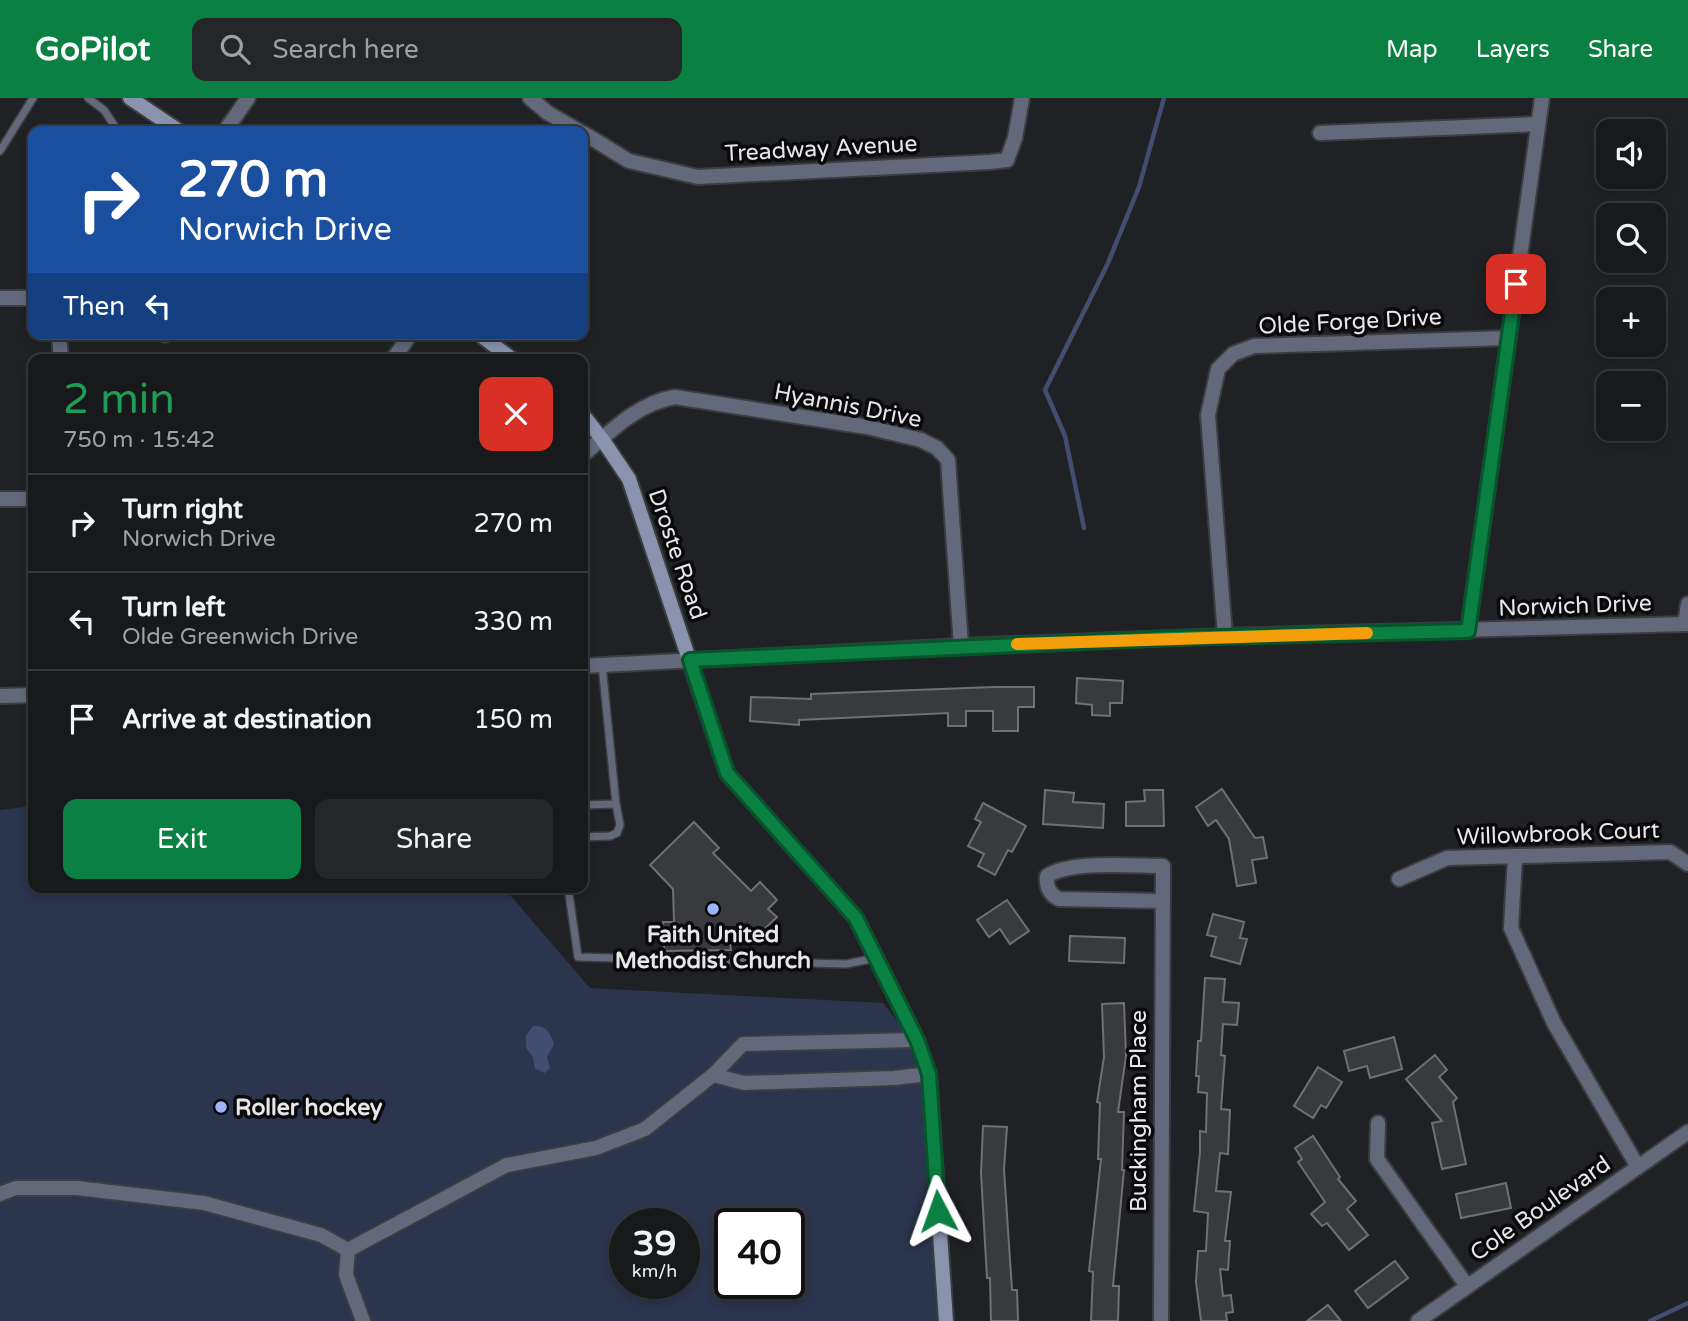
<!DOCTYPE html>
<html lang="en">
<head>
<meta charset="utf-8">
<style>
	:root { --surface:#18191b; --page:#252628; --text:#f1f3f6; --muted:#9fa0a3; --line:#36383a; --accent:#0b8043 }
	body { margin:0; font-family:"Varela Round",sans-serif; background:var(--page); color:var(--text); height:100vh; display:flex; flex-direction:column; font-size:26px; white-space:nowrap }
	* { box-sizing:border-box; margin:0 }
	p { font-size:23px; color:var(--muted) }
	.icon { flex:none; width:38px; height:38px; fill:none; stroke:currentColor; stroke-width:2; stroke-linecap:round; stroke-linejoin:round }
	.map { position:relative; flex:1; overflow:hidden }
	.panel { position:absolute; left:28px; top:256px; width:560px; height:539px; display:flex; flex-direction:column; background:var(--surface); border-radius:14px; box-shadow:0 4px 10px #0003,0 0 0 2px var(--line) }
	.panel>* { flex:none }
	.hud { position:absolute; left:28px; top:28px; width:560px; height:214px; border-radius:14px; box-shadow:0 4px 10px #0003,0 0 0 2px var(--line); background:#1a4fa0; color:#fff; overflow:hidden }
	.fabs { position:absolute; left:1596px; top:21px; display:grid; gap:14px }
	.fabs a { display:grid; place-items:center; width:70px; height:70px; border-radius:14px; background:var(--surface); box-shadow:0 4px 10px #0003,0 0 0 2px var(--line); font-size:35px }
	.speed { position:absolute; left:609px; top:1110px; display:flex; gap:14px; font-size:35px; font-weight:700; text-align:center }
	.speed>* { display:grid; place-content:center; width:91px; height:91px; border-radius:50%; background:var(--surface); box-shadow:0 4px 10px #0003,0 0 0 2px var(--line); line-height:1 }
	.speed small { font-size:18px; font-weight:400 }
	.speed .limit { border:4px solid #111; border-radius:10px; background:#fff; color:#111 }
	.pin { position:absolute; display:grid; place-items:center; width:60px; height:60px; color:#fff; margin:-30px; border-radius:14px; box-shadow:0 4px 10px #0006 }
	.me { position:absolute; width:77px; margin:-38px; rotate:356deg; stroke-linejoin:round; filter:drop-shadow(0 0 5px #0008) }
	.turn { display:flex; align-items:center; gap:24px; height:147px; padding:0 35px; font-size:32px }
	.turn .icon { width:91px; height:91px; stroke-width:2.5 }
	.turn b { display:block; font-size:49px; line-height:60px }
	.then { display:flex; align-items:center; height:66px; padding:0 35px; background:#0003; gap:14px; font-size:26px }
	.round { display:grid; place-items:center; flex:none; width:74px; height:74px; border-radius:14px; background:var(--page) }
	.head { display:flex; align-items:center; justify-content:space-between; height:119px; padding:0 35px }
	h1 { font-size:42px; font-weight:600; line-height:52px; color:#1e9e55 }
	.button { display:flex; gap:14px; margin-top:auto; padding:14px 35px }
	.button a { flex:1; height:80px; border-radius:14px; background:var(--accent); color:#fff; font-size:28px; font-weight:600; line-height:80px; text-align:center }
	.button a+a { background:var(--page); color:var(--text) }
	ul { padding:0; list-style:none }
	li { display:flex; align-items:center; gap:21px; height:98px; padding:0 35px; border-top:2px solid var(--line) }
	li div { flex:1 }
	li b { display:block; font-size:26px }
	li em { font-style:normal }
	header { display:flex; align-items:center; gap:42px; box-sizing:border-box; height:98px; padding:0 35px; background:var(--accent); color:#fff }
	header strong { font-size:33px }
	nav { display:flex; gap:38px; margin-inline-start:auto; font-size:24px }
	.search { width:490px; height:63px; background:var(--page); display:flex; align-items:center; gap:18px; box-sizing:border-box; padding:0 24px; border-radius:14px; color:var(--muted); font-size:26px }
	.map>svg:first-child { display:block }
	.green { fill:#2c354e; fill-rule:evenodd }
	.water { fill:#414e71 }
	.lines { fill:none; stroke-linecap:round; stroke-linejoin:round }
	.stream { stroke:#414e71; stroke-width:4.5 }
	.building { fill:#393a3e; stroke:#6e7074; stroke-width:2 }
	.lane-casing { stroke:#3c3d40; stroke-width:10 }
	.street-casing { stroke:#3c3d40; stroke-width:18 }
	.secondary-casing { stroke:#3c3d40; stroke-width:18 }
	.lane { stroke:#63697a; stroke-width:7 }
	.street { stroke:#63697a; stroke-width:14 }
	.secondary { stroke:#8993ad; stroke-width:14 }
	.route-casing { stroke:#07532c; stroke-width:18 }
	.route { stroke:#0b8043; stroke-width:12 }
	.slow { stroke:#f59e0b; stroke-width:12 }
	.poi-dot { fill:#9bb5fd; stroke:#0a0a0c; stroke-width:2.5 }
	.labels { text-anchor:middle; stroke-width:7; stroke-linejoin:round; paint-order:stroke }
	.street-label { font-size:23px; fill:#e7e7ea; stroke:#0a0a0c }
	.poi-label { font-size:23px; font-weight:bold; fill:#e7e7ea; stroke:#0a0a0c }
</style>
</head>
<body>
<header>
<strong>GoPilot</strong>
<div class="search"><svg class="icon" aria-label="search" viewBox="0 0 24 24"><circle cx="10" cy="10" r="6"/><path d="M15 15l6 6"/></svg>Search here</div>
<nav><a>Map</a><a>Layers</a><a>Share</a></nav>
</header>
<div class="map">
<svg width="1688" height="1223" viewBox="0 0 1688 1223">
	<rect width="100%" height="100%" fill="#202124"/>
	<path class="green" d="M33,697V789H503L590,890L883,905L922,955L925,1040L940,1223H0V712L32,708ZM625,1125H684V1185H625ZM730,1125H789V1185H730Z"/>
	<path class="water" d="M533,928C546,927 550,934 554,946L547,959L550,970L545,975L535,971L533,959L526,950V938Z"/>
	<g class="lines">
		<g class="stream">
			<path d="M1084,430L1065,338L1045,292L1108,165L1139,89L1164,0"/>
			<path d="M1650,1223L1688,1205"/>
		</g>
	</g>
	<g class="building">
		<path d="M1077,580L1123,583L1122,605H1110V618L1092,617V607L1076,605Z"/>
		<path d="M993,589H1034V609H1018V633H993V613H966V628H948V615L799,622V627L750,623L751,599L811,601V596Z"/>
		<path d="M1222,691L1255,740L1263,739L1267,760L1252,762L1256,785L1237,788L1229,741L1216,722L1208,728L1196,709Z"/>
		<path d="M1045,692L1074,695L1073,704L1104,706L1103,730L1043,726Z"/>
		<path d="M1144,692H1163L1164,728H1126V704L1145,703Z"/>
		<path d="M983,705L1026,728L1012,754L1008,752L995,777L978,768L984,756L968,748L981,724L975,721Z"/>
		<path d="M694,724L719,750L713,755L751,793L760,784L777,802L768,811L777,819L753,842L730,843L731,852L664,853L663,824H674L673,791L650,767Z"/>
		<path d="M1007,802L1029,833L1010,846L1000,831L989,839L977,822Z"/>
		<path d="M1213,816L1244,824L1240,840L1247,841L1240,866L1211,858L1216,839L1207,837Z"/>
		<path d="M1070,838L1125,840L1124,865L1069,863Z"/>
		<path d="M1205,880L1225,881L1223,904L1239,905L1237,927L1223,926L1221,957L1225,958L1221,1011L1230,1012L1228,1056L1220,1055L1216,1093L1231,1094L1225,1143H1230L1228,1172L1220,1171L1223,1198L1231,1197L1233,1214L1226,1215L1227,1223H1201L1196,1184L1198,1153H1206L1208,1115L1194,1113L1200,1054V1033L1206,1034L1207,995L1198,994L1199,978H1196L1198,943H1201Z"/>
		<path d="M1124,905L1126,958L1118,1014H1124L1122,1072H1124L1113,1188H1119L1118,1223H1091L1093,1174L1089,1173L1101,1061H1098L1100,1005L1097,1004L1104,959L1102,906Z"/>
		<path d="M1394,939L1402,971L1370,980L1367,968L1349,973L1344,953Z"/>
		<path d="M1435,957L1447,972L1439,979L1457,1000L1453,1004L1466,1066L1442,1071L1432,1025L1442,1023L1406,981Z"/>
		<path d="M1318,969L1342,984L1326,1010L1321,1007L1313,1020L1294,1008Z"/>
		<path d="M983,1028L1007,1029L1004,1071L1008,1132L1012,1192H1017L1018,1223H991L990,1180H987L981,1075Z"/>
		<path d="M1313,1038L1340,1079L1338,1081L1356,1103L1347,1111L1368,1137L1349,1152L1327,1125L1322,1128L1311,1116L1325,1104L1298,1064L1302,1061L1295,1050Z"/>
		<path d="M1506,1085L1511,1110L1461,1120L1456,1096Z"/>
		<path d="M1395,1163L1408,1180L1368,1210L1355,1193Z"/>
		<path d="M1328,1207L1341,1223H1307Z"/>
	</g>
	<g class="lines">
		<defs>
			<g id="lane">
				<path d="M88,0L104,12L118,33"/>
				<path d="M0,53L33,0"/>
				<path d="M148,236L165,241L180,236"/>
				<path d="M583,707L616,706L602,567"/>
				<path d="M583,739L610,738L617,735L620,727L616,706"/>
				<path d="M568,789L578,859L846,866L876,860"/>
			</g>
			<g id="street">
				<path d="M530,0L548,15L579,33"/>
				<path d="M225,33L248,0"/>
				<path d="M583,35L629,63L698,79L990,64L1007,62L1015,40L1022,0"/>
				<path d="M1320,35L1538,26"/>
				<path d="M0,200H33"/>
				<path d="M59,236L61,261"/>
				<path d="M393,261L411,236"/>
				<path d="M583,357C611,333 638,305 675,299L867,329L921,342L937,350L948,362L961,548"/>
				<path d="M0,401H33"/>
				<path d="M1685,526L1688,506"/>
				<path d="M1468,533L1542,0"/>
				<path d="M1225,538L1208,317L1218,271L1233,256L1254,248L1508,240"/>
				<path d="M583,568L961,548L1225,538L1688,526"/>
				<path d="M0,598L33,597"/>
				<path d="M1515,760L1511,830L1554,925L1638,1069"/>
				<path d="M1399,781L1447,760L1670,754L1688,766"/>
				<path d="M917,942L743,946L713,977L744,985L894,980L929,976"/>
				<path d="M1378,1025L1377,1061L1467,1188"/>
				<path d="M0,1096L16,1090H77L204,1105L321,1137L348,1152L346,1177L363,1223"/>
				<path d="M348,1152L507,1067L596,1050L645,1031L713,977"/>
				<path d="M1161,1223L1163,768C1132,768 1072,762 1047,778C1046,789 1049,796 1059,801L1162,803"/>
				<path d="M1418,1223L1688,1034"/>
			</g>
			<g id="secondary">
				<path d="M130,0L179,33"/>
				<path d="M479,236L512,261"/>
				<path d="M583,317L602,341L629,381L727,675L856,820L917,942L929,976L946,1223"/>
			</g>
		</defs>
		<use href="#lane" class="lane-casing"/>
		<use href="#street" class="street-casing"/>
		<use href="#secondary" class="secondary-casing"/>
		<use href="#lane" class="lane"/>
		<use href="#street" class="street"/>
		<use href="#secondary" class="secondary"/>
	</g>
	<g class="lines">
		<defs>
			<path id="route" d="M938,1113L929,976L917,942L856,820L727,675L690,562L1172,540L1468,533L1516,186"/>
		</defs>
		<use href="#route" class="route-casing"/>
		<use href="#route" class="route"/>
		<path class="slow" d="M1017,546L1367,535"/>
	</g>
	<g class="poi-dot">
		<circle cx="713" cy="811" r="7"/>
		<circle cx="221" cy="1009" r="7"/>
	</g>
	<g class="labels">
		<g class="street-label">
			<text transform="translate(821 50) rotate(-3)" y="8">Treadway Avenue</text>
			<text transform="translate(1350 223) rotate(-3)" y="8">Olde Forge Drive</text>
			<text transform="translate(848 307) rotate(11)" y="8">Hyannis Drive</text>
			<text transform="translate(678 456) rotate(71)" y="8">Droste Road</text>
			<text transform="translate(1575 507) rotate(-2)" y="8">Norwich Drive</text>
			<text transform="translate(1558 735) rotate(-2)" y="8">Willowbrook Court</text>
			<text transform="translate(1138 1013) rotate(-90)" y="8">Buckingham Place</text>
			<text transform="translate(1540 1110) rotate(-35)" y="8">Cole Boulevard</text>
		</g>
		<g class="poi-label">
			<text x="713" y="844">Faith United<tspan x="713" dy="26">Methodist Church</tspan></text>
			<text x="235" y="1017" text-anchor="start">Roller hockey</text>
		</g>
	</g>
</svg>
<div class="fabs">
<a><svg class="icon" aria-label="sound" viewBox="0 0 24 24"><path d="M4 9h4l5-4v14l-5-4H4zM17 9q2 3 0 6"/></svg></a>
<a><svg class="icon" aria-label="search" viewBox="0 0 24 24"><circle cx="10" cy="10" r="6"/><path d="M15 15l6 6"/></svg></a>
<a>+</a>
<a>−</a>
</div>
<div class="speed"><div>39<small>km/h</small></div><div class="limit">40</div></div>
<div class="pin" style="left:1516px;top:186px;background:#d93025"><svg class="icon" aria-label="arrive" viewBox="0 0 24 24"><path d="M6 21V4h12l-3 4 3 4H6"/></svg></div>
<svg class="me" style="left:938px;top:1113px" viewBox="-20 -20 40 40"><path d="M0-17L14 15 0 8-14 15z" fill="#0b8043" stroke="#fff" stroke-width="4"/></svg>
<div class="hud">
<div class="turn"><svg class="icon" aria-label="right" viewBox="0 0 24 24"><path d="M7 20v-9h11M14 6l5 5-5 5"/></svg><div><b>270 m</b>Norwich Drive</div></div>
<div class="then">Then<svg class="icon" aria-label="left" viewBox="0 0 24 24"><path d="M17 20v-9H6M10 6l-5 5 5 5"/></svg></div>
</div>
<section class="panel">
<div class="head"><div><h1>2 min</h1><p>750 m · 15:42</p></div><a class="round" style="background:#d93025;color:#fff"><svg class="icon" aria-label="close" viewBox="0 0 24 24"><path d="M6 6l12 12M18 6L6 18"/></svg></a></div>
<ul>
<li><svg class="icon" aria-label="right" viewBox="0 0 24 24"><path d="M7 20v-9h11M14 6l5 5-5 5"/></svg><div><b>Turn right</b><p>Norwich Drive</p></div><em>270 m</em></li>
<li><svg class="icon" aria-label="left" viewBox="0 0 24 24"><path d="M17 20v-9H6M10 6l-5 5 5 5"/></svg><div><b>Turn left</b><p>Olde Greenwich Drive</p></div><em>330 m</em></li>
<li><svg class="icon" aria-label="arrive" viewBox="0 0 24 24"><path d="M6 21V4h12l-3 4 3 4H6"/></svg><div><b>Arrive at destination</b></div><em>150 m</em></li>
</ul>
<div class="button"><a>Exit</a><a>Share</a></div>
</section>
</div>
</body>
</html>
